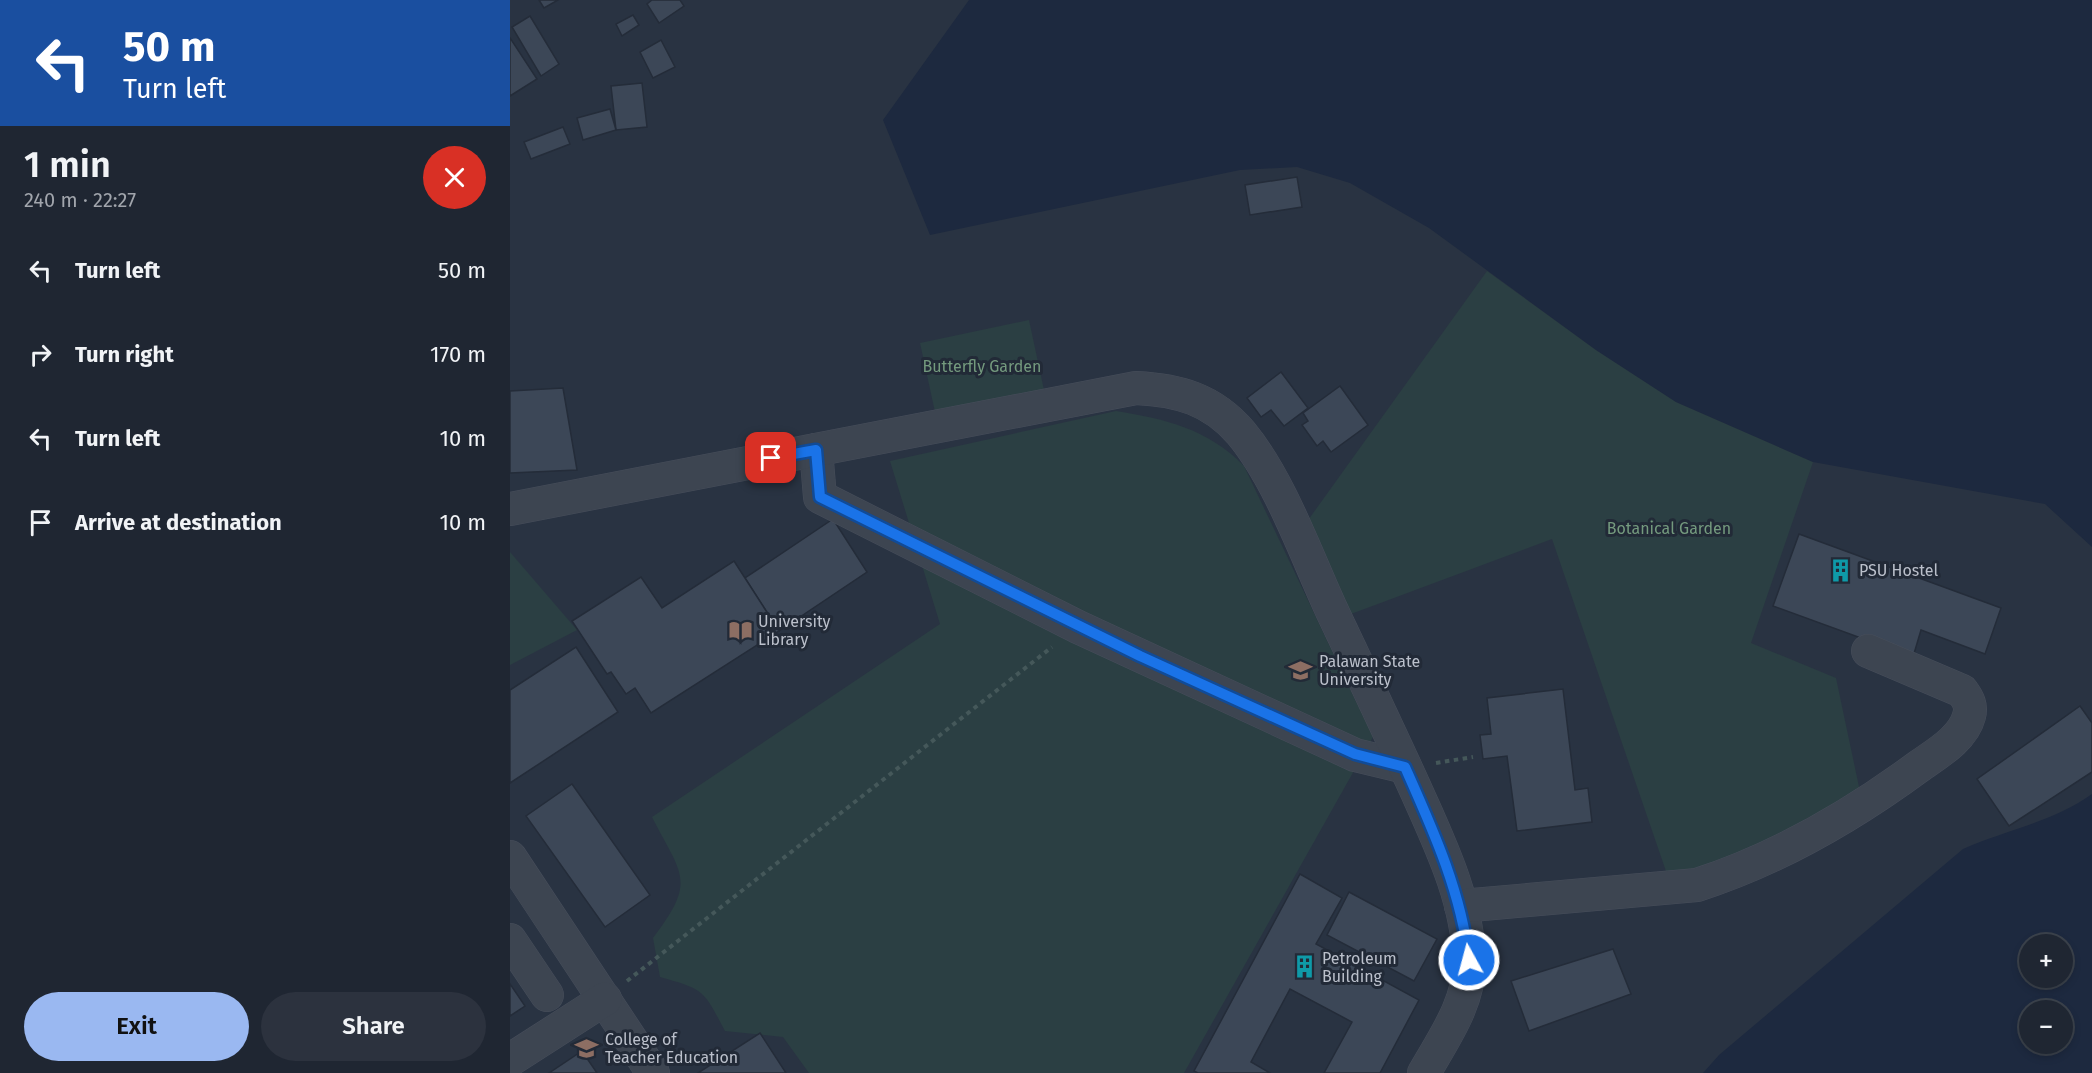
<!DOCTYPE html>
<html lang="en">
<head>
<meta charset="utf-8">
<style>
	:root { --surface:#1f2632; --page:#2c323e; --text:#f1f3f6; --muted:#a1a5ac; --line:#3c434d; --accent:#9ab8f1 }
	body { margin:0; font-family:"Fira Sans",sans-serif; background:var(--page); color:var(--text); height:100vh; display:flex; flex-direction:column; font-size:22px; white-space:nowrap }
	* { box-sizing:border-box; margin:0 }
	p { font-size:20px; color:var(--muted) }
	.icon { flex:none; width:33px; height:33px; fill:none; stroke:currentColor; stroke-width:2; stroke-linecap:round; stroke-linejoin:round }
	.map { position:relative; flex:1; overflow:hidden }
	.details { display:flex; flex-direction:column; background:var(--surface); width:510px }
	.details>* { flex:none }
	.top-card { background:#1a4fa0; color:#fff; overflow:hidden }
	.controls { position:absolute; left:1509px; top:934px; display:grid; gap:12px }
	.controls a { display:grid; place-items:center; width:54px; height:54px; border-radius:50%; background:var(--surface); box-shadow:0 3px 9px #0003,0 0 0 2px var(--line); font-size:30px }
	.pin { position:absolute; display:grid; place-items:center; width:51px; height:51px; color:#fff; margin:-26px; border-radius:12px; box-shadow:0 3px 9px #0006 }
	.me { position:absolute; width:66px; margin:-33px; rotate:353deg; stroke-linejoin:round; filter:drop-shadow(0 0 4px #0008) }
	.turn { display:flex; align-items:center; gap:21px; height:126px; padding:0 24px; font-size:27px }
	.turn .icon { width:78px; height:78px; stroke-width:2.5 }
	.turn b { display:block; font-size:42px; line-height:51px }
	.round { display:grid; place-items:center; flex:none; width:63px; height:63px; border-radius:32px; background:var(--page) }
	.summary { display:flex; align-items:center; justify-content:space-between; height:102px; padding:0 24px }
	h1 { font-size:36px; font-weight:600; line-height:45px }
	.cta { display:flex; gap:12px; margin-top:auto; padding:12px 24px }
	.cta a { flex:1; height:69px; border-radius:36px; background:var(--accent); color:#111; font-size:24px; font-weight:600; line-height:69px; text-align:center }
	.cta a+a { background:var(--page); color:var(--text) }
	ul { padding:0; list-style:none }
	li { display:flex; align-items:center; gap:18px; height:84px; padding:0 24px }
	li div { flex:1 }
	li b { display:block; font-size:22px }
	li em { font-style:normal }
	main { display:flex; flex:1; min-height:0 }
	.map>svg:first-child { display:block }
	.green { fill:#2b3f43 }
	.water { fill:#1d293f; fill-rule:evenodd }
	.building { fill:#3c4757; stroke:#242c39; stroke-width:1.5 }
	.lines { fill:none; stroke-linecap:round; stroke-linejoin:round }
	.minor-casing { stroke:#474e5b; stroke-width:34 }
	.path { stroke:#45585a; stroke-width:4; stroke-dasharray:4.5 4.5; stroke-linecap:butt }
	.minor { stroke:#3d4551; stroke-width:33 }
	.route-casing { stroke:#114b97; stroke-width:15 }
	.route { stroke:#1a73e8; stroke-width:10 }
	.labels { text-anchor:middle; stroke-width:6; stroke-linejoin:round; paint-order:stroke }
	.park-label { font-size:16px; fill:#749a7e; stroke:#222a37 }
	.poi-label { font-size:16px; fill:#bbc0cb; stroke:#222a37; text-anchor:start }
</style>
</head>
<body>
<main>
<section class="details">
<div class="top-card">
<div class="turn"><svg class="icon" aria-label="left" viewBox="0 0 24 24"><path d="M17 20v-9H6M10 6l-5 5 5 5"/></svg><div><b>50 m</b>Turn left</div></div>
</div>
<div class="summary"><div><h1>1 min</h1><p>240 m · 22:27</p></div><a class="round" style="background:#d93025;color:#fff"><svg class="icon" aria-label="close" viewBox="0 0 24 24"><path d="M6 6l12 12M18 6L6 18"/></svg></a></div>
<ul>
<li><svg class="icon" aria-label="left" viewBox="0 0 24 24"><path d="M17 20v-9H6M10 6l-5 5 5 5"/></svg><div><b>Turn left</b></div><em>50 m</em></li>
<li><svg class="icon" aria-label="right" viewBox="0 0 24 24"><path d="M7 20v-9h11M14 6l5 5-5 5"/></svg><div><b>Turn right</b></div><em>170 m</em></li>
<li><svg class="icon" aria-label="left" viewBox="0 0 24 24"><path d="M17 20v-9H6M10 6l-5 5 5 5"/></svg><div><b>Turn left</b></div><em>10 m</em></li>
<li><svg class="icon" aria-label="arrive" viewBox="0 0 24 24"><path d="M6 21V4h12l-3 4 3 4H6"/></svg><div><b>Arrive at destination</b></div><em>10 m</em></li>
</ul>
<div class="cta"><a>Exit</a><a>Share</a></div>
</section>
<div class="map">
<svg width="1582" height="1073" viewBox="0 0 1582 1073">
	<rect width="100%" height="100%" fill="#293342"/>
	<g class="green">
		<path d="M977,271L1086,350L1166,402L1303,462L1241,643L1326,678L1352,801L1257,848L1159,880L1042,539L841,614L796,523Z"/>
		<path d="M519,320L534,390L425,412L410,343Z"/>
		<path d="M606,411C656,419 698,429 734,466L863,737L674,1073H299L273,1037L215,1031C193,990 196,990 150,977L143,938C187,880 172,876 142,817L430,624L380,461Z"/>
		<path d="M0,552L67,630L0,665Z"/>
	</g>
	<g class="water">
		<path d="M459,0H1582V547L1535,504L1303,462L1166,402L1086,350L919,228L840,183L787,167L730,170L420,235L373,120Z"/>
		<path d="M1582,794V1073H1193L1209,1055L1453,849C1496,830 1543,822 1582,794ZM1520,945H1552V978H1520ZM1520,1011H1552V1044H1520Z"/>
	</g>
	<g class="building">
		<path d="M29,0H48L34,8Z"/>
		<path d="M142,0H170L174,6L149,23L137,4Z"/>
		<path d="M123,15L129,25L112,36L106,24Z"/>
		<path d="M20,16L49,64L31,76L2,27Z"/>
		<path d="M0,38L27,79L0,96Z"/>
		<path d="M151,40L165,67L143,78L130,52Z"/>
		<path d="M132,83L137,127L106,130L101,86Z"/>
		<path d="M100,109L106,130L73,140L67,118Z"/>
		<path d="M53,127L60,144L21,159L14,142Z"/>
		<path d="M787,177L792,207L740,215L735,185Z"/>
		<path d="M771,372L798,408L774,426L761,410L751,417L737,398Z"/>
		<path d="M830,386L858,425L821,452L813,441L807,446L792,425L798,421L793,413Z"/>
		<path d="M53,388L67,470L0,473V391Z"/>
		<path d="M323,519L357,572L269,631L235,578Z"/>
		<path d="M1289,534L1491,608L1475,654L1411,630L1403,657L1263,606Z"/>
		<path d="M224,561L269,631L141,713L125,688L116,694L101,672L97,674L62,621L131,577L152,608Z"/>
		<path d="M66,647L108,712L0,783V690Z"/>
		<path d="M1053,689L1065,790L1078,788L1082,822L1007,831L997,756L973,759L970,735L981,734L977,698Z"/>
		<path d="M1570,706L1582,723V772L1499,826L1467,779Z"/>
		<path d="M62,784L140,895L95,927L16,816Z"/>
		<path d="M790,874L832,898L806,944L909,1000L870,1073H814L842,1022L780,989L741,1062L760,1073H688L684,1071Z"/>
		<path d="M839,892L927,939L904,981L817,935Z"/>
		<path d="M1103,949L1121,994L1019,1031L1001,981Z"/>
		<path d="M0,984L15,1006L0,1016Z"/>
		<path d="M250,1033L276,1073H188Z"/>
		<path d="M72,1051L87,1073H39Z"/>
	</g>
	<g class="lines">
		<defs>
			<g id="minor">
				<path d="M306,450L310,497L568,627L845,755L895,767"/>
				<path d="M0,509L626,388C668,390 702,399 731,433C770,480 796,555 822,611C850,670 878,729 905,788C929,842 958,900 959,961C960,1002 934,1038 914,1073"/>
				<path d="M0,857L143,1073"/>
				<path d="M951,906L1187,885C1268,859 1340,817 1408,767C1426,754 1453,739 1459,716C1462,706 1458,699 1452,691L1358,651"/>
				<path d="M0,940L37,995"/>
				<path d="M0,1060L95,999"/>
			</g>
		</defs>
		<use href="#minor" class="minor-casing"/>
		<g class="path">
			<path d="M926,763L963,757"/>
			<path d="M117,981L542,647"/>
		</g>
		<use href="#minor" class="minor"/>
	</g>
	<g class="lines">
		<defs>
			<path id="route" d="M261,458L306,450L310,497L630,656L845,754L895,767C923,830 951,891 959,960"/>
		</defs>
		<use href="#route" class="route-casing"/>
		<use href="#route" class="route"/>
	</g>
	<defs>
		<symbol id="building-bare" viewBox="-9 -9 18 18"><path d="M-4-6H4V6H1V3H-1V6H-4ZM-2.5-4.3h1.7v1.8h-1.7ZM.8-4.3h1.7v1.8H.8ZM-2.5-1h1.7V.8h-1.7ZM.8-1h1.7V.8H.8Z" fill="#0f9aa8" stroke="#222a37" stroke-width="2.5" paint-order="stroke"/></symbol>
		<symbol id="library-bare" viewBox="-9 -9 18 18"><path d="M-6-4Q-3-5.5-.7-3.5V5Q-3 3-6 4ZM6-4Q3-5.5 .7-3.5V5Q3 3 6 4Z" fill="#8d6e63" stroke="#222a37" stroke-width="2.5" paint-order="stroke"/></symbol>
		<symbol id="university-bare" viewBox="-9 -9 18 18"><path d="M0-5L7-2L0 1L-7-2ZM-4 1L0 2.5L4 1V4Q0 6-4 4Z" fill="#8d6e63" stroke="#222a37" stroke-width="2.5" paint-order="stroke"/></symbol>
	</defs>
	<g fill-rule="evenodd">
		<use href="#building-bare" x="1314" y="554" width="33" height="33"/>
		<use href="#library-bare" x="214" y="614" width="33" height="33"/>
		<use href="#university-bare" x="774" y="654" width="33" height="33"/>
		<use href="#building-bare" x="778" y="950" width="33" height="33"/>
		<use href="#university-bare" x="60" y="1032" width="33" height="33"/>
	</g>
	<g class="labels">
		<g class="park-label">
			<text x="472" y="372">Butterfly Garden</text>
			<text x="1159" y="534">Botanical Garden</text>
		</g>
		<g class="poi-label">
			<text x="1349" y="576">PSU Hostel</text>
			<text x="248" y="627">University<tspan x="248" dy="18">Library</tspan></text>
			<text x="809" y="667">Palawan State<tspan x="809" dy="18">University</tspan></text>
			<text x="812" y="964">Petroleum<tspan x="812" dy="18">Building</tspan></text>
			<text x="95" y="1045">College of<tspan x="95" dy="18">Teacher Education</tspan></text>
		</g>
	</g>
</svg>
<div class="controls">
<a>+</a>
<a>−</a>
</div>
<div class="pin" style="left:261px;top:458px;background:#d93025"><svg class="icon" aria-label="arrive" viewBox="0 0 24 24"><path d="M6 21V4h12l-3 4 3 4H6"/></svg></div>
<svg class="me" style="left:959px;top:960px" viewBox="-20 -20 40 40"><circle r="17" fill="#1a73e8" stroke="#fff" stroke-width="3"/><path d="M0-11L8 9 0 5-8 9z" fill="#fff"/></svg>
</div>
</main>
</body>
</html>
